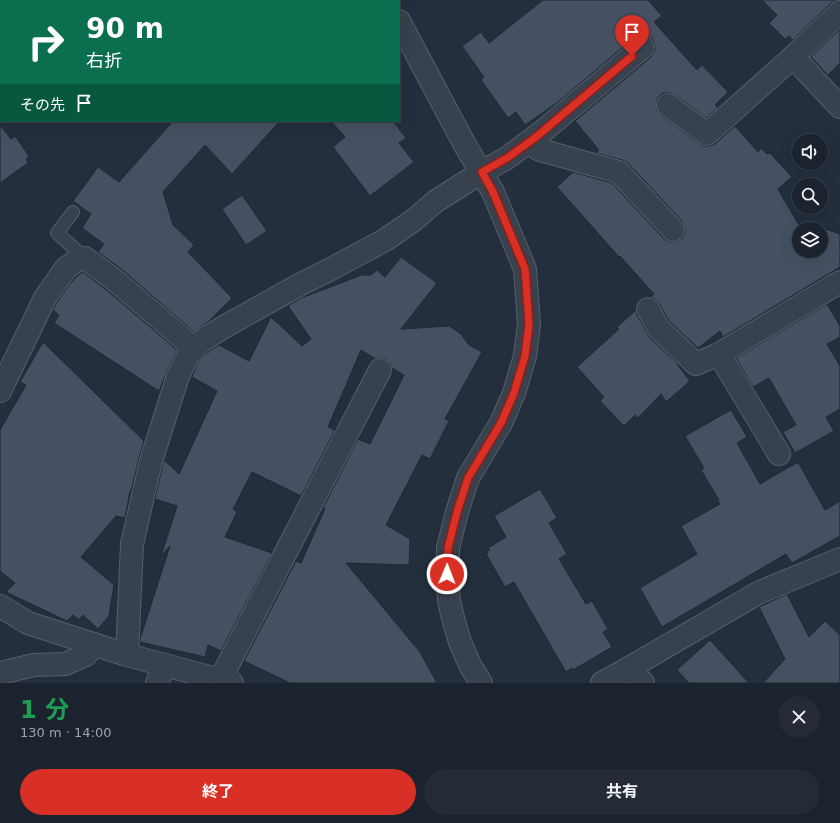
<!DOCTYPE html>
<html lang="ja">
<head>
<meta charset="utf-8">
<style>
	:root { --surface:#1b232e; --page:#242b36; --text:#f1f3f6; --muted:#a0a4aa; --line:#39404a; --accent:#d93025 }
	body { margin:0; font-family:"DejaVu Sans","Noto Sans JP",sans-serif; background:var(--page); color:var(--text); height:100vh; display:flex; flex-direction:column; font-size:15px; white-space:nowrap }
	* { box-sizing:border-box; margin:0 }
	p { font-size:13px; color:var(--muted) }
	.icon { flex:none; width:22px; height:22px; fill:none; stroke:currentColor; stroke-width:2; stroke-linecap:round; stroke-linejoin:round }
	.map { position:relative; height:683px; overflow:hidden }
	.panel { display:flex; flex-direction:column; background:var(--surface); flex:1 }
	.panel>* { flex:none }
	.top-card { position:absolute; left:0px; top:0px; width:400px; height:122px; box-shadow:0 4px 16px #0002,0 0 0 1px var(--line); background:#0b6e4f; color:#fff; overflow:hidden }
	.tools { position:absolute; left:792px; top:134px; display:grid; gap:8px }
	.tools a { display:grid; place-items:center; width:36px; height:36px; border-radius:50%; background:var(--surface); box-shadow:0 4px 16px #0002,0 0 0 1px var(--line); font-size:20px }
	.pin { position:absolute; display:grid; place-items:center; width:34px; height:34px; color:#fff; margin:-41px -17px; border-radius:50% 50% 50% 0; rotate:-45deg; box-shadow:0 0 4px #0007 }
	.pin .icon { rotate:45deg }
	.me { position:absolute; width:44px; margin:-22px; rotate:1deg; stroke-linejoin:round; filter:drop-shadow(0 0 3px #0008) }
	.turn { display:flex; align-items:center; gap:14px; height:84px; padding:0 20px; font-size:18px }
	.turn .icon { width:52px; height:52px; stroke-width:2.5 }
	.turn b { display:block; font-size:28px; line-height:34px }
	.then { display:flex; align-items:center; height:38px; padding:0 20px; background:#0003; gap:8px; font-size:15px }
	.round { display:grid; place-items:center; flex:none; width:42px; height:42px; border-radius:21px; background:var(--page) }
	.head { display:flex; align-items:center; justify-content:space-between; height:68px; padding:0 20px }
	h1 { font-size:24px; font-weight:700; line-height:30px; color:#1e9e55 }
	.primary-button { display:flex; gap:8px; margin-top:auto; padding:8px 20px }
	.primary-button a { flex:1; height:46px; border-radius:24px; background:var(--accent); color:#fff; font-size:16px; font-weight:700; line-height:46px; text-align:center }
	.primary-button a+a { background:var(--page); color:var(--text) }
	.map>svg:first-child { display:block }
	.building { fill:#455162; stroke:#1f2835; fill-rule:evenodd }
	.lines { fill:none; stroke-linecap:round; stroke-linejoin:round }
	.service-casing { stroke:#565f6c; stroke-width:14 }
	.minor-casing { stroke:#565f6c; stroke-width:24 }
	.tertiary-casing { stroke:#565f6c; stroke-width:24 }
	.service { stroke:#38414e; stroke-width:12 }
	.minor { stroke:#38414e; stroke-width:22 }
	.tertiary { stroke:#38414e; stroke-width:22 }
	.route-casing { stroke:#8d1f18; stroke-width:10 }
	.route { stroke:#d93025; stroke-width:7 }
</style>
</head>
<body>
<div class="map">
<svg width="840" height="683" viewBox="0 0 840 683">
	<rect width="100%" height="100%" fill="#242f3e"/>
	<g class="building">
		<path d="M543,0H648L662,16L654,22L697,70L702,65L728,92L715,105L718,108L706,118L675,95L670,93H663L658,97L656,104L657,110L661,115L700,144L704,146H710L715,144L735,126L758,152L761,148L767,154L770,153L792,177L778,189L800,227L808,223L840,234V267L723,337L720,331L698,348L669,321L659,303L655,299L651,297L654,294L620,256L619,257L557,187L573,172L612,183L664,239L670,242H675L682,239L685,233V228L682,221L628,163L622,160L596,153L599,150L575,121L651,57L655,51V45L653,39L647,35H640L635,37L558,102L525,125L516,112L508,118L481,80L484,77L462,46L481,32L489,43ZM799,229H821V251H799Z"/>
		<path d="M762,0H837L831,3L793,40L789,36L785,39L769,23L777,15Z"/>
		<path d="M840,29V63L828,75L811,57Z"/>
		<path d="M173,121H280L232,174L205,145L163,192L173,225L194,245L188,252L232,298L208,322L194,332L125,272L98,252L104,244L82,228L91,214L73,201L98,167L119,182Z"/>
		<path d="M331,121H393L406,138L399,143L414,162L370,196L333,147L345,137Z"/>
		<path d="M0,125L11,139L15,136L29,156L26,159L28,163L0,183Z"/>
		<path d="M242,195L267,231L246,245L222,209Z"/>
		<path d="M401,257L437,283L401,329L449,326L461,334L469,345L482,352L445,419L449,421L430,459L422,455L386,525L410,539L409,565L346,563L420,652L437,683H290L244,661L296,561L301,563L325,509L323,508L358,439L370,444L404,375L392,368L390,363L386,359L380,358L376,359L361,350L328,427L335,430L301,496L252,472L233,509L237,512L225,537L272,553L221,651L208,645L205,657L140,642V639L170,546L161,556L177,506L155,499L163,464L164,460L179,474L217,391L192,377L198,362L211,350L219,345L249,361L271,317L302,346L311,339L288,306L301,298L362,275H371L377,270L385,277Z"/>
		<path d="M83,272L109,292L177,350L166,374L159,391L54,323L59,315L53,310L56,304L69,285L78,275Z"/>
		<path d="M827,304L840,326V337L827,344L840,366V409L826,417L834,431L795,453L783,432L796,425L769,378L753,387L736,358Z"/>
		<path d="M636,310L637,315L650,338L678,364H677L690,381L666,402L661,394L638,418L635,415L624,426L600,401L604,397L577,367L619,329L617,327Z"/>
		<path d="M43,342L144,441L139,458L131,491H130L125,518L116,516L81,557L114,585L109,616L98,629L83,615L79,620L73,615L67,621L6,592L15,583L0,571V430L26,385L20,382Z"/>
		<path d="M731,410L747,437L737,443L760,484L798,462L825,510L840,501V536L792,563L786,554L662,627L640,588L697,554L681,526L720,504L718,501L719,500L701,470L704,468L685,436Z"/>
		<path d="M540,489L557,518L549,523L567,554L559,559L586,604L592,601L608,629L603,632L612,647L573,670L572,668L566,672L514,582L505,587L486,554L488,553L487,551L490,550L488,548L506,537L494,516Z"/>
		<path d="M787,594L809,637L825,621L840,635V683H763L785,659L759,607Z"/>
		<path d="M710,640L749,683H689L677,670Z"/>
	</g>
	<g class="lines">
		<defs>
			<path id="service" d="M73,212L57,233L85,258"/>
			<g id="minor">
				<path d="M119,0L120,1"/>
				<path d="M793,57L840,107"/>
				<path d="M668,105L707,134L793,57L840,12"/>
				<path d="M529,142L540,150L619,172L673,230"/>
				<path d="M648,309L659,329L696,364L719,354L840,282"/>
				<path d="M719,354L779,454"/>
				<path d="M0,391L45,298L56,282L66,268L79,259L85,258L117,282L195,349"/>
				<path d="M0,606L28,623L127,655L232,683"/>
				<path d="M127,655L132,544L151,461L177,379L188,355L203,340L224,327L299,285L331,269L385,240L414,220L436,201L482,172L507,158L543,131L643,47"/>
				<path d="M0,673L34,665L65,664L86,655L94,644"/>
				<path d="M220,680L380,370"/>
				<path d="M157,683L165,665"/>
				<path d="M602,683L629,668L758,593L840,559"/>
			</g>
			<g id="tertiary">
				<path d="M388,0V1"/>
				<path d="M399,21L466,147L493,192L525,269L529,324L525,356L514,393L501,423L468,478L457,512L448,548V582L449,601L454,622L460,642L470,665L481,683"/>
				<path d="M629,668L643,683"/>
			</g>
		</defs>
		<use href="#service" class="service-casing"/>
		<use href="#minor" class="minor-casing"/>
		<use href="#tertiary" class="tertiary-casing"/>
		<use href="#service" class="service"/>
		<use href="#minor" class="minor"/>
		<use href="#tertiary" class="tertiary"/>
	</g>
	<g class="lines">
		<defs>
			<path id="route" d="M447,574L448,548L457,512L468,478L501,423L514,393L525,356L529,324L525,269L493,192L482,172L507,158L536,137L632,56"/>
		</defs>
		<use href="#route" class="route-casing"/>
		<use href="#route" class="route"/>
	</g>
</svg>
<div class="tools">
<a><svg class="icon" aria-label="sound" viewBox="0 0 24 24"><path d="M4 9h4l5-4v14l-5-4H4zM17 9q2 3 0 6"/></svg></a>
<a><svg class="icon" aria-label="search" viewBox="0 0 24 24"><circle cx="10" cy="10" r="6"/><path d="M15 15l6 6"/></svg></a>
<a><svg class="icon" aria-label="layers" viewBox="0 0 24 24"><path d="M12 4l9 5-9 5-9-5zM3 14l9 5 9-5"/></svg></a>
</div>
<div class="pin" style="left:632px;top:56px;background:#d93025"><svg class="icon" aria-label="arrive" viewBox="0 0 24 24"><path d="M6 21V4h12l-3 4 3 4H6"/></svg></div>
<svg class="me" style="left:447px;top:574px" viewBox="-20 -20 40 40"><circle r="17" fill="#d93025" stroke="#fff" stroke-width="3"/><path d="M0-11L8 9 0 5-8 9z" fill="#fff"/></svg>
<div class="top-card">
<div class="turn"><svg class="icon" aria-label="right" viewBox="0 0 24 24"><path d="M7 20v-9h11M14 6l5 5-5 5"/></svg><div><b>90 m</b>右折</div></div>
<div class="then">その先<svg class="icon" aria-label="arrive" viewBox="0 0 24 24"><path d="M6 21V4h12l-3 4 3 4H6"/></svg></div>
</div>
</div>
<section class="panel">
<div class="head"><div><h1>1 分</h1><p>130 m · 14:00</p></div><a class="round"><svg class="icon" aria-label="close" viewBox="0 0 24 24"><path d="M6 6l12 12M18 6L6 18"/></svg></a></div>
<div class="primary-button"><a>終了</a><a>共有</a></div>
</section>
</body>
</html>
